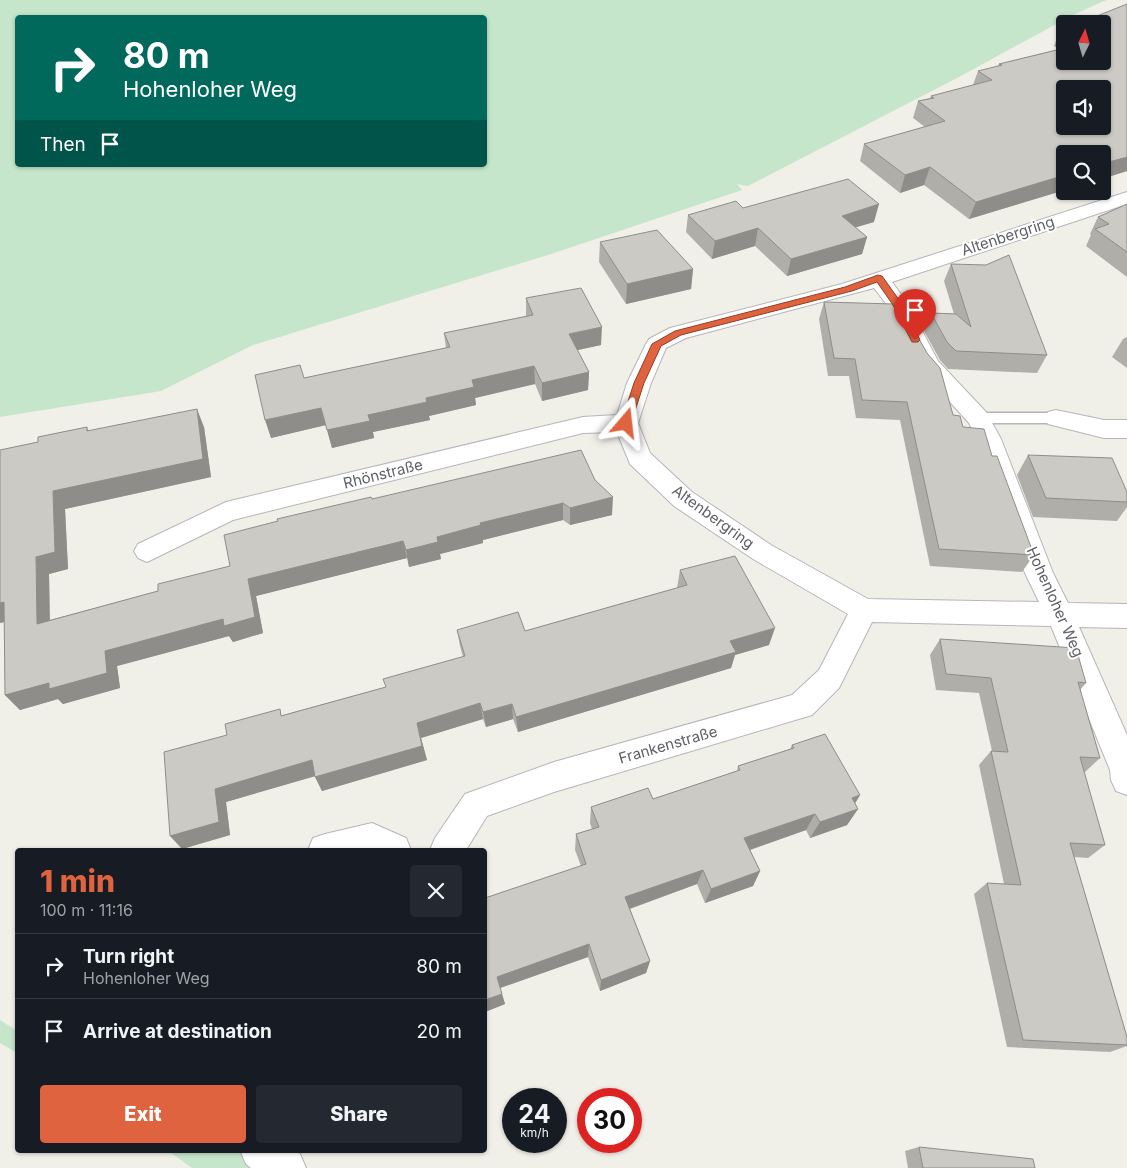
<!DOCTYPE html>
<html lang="en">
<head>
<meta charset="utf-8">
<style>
	:root { --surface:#171b24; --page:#242831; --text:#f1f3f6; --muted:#9ea1a6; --line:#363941; --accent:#df633e }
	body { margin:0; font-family:Inter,sans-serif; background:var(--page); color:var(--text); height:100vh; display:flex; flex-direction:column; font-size:19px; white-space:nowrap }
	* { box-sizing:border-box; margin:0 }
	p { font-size:16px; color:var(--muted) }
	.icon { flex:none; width:28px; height:28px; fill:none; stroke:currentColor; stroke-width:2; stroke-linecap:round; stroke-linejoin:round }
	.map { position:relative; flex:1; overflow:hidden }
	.panel { position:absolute; left:15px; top:848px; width:472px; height:305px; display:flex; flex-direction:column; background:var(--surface); border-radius:5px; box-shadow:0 1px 4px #0004 }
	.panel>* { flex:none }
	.hud { position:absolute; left:15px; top:15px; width:472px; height:152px; border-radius:5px; box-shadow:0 1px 4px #0004; background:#00695c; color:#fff; overflow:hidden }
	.needle { width:32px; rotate:5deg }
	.controls { position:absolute; left:1056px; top:15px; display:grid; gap:10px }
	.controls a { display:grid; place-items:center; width:55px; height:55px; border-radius:5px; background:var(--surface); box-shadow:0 1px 4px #0004; font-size:25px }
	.speed { position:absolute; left:502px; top:1088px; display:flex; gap:10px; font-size:25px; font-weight:700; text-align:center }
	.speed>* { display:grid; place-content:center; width:65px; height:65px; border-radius:50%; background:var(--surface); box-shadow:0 1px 4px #0004; line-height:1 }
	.speed small { font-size:12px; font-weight:400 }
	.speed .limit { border:8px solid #d22; background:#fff; color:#111 }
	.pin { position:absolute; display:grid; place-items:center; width:42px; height:42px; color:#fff; margin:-51px -21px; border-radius:50% 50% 50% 0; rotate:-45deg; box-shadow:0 0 5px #0007 }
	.pin .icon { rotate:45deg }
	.me { position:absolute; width:55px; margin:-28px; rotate:17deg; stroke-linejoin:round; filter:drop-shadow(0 0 4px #0008) }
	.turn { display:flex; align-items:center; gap:18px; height:105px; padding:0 25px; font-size:22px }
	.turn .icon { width:65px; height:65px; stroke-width:2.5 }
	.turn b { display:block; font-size:35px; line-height:42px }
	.then { display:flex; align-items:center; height:48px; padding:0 25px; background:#0003; gap:10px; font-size:19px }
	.round { display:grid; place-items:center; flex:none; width:52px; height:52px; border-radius:5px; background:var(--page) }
	.summary { display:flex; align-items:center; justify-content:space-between; height:85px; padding:0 25px }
	h1 { font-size:30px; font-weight:800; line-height:38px; color:var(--accent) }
	.action { display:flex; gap:10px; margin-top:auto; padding:10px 25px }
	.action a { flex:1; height:58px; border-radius:5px; background:var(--accent); color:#fff; font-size:20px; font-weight:800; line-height:58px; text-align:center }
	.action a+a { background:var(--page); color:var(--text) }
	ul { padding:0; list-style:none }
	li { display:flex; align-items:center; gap:15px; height:65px; padding:0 25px; border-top:1px solid var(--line) }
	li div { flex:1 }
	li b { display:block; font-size:19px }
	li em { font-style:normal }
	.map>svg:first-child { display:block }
	.green { fill:#c6e6cb; fill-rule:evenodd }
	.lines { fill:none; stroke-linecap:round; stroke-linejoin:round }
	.service-casing { stroke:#b5b6bb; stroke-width:3 }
	.minor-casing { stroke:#b5b6bb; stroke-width:2 }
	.service { fill:#fff; fill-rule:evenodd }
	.minor { fill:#fff; fill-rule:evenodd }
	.wall { fill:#afaea9 }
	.shaded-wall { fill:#8f8d89 }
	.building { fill:#cccac4; stroke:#8f8d89; fill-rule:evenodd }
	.route { fill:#df633e; stroke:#914028 }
	.labels { text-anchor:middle; stroke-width:4; stroke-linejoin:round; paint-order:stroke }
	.street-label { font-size:15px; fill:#5f6167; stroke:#fff }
</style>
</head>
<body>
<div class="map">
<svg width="1127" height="1168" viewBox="0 0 1127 1168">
	<rect width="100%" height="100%" fill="#f0efe8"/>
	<g class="green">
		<path d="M0,0H1106L1071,16L959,77L748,186L737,184L742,190L551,254L253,345L161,391L0,417ZM18,18H485V165H18Z"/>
		<path d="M0,1020L17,1031V1053L0,1043Z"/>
		<path d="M167,1150H260L286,1168H192Z"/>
	</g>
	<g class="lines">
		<defs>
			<path id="service" d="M978,413H1056L1061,414L1063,418L1061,422L1056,423H978L973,422L971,418L973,414Z"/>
			<g id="minor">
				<path d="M1127,192V204L892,282L908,304L938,361L986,412L1001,439L1053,573L1068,603L1127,604V628L1079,627L1127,735V795L1116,791L1111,780L1110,770L1051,626L872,622L839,688L812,715L554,792L487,816L466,850H430L435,838L465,794L554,762L792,695L819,670L848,614L753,559L674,506L630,464L617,432L583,433L233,520L147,562L138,558L134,551L138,544L226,502L583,417L617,415L627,383L646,344L649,339L670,328L842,284ZM874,288L887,305L921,370L969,423L977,439L1025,573L1039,602L868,599L771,545L692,492L650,453L638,423L651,383L666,348L686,338Z"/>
				<path d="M1056,410L1104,420H1127V438H1104L1048,424L1044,418L1048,412Z"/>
				<path d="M372,823L406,838L411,850H308L313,838L325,834Z"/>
				<path d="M240,1150H295L300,1154L306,1168H251L246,1164Z"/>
			</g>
		</defs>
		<use href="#service" class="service-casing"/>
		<use href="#minor" class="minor-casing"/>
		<use href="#service" class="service"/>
		<use href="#minor" class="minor"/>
	</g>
	<g class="wall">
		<path d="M1127,4V171L969,219L924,185L900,193L860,161L864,144L925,127L913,118L918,101L930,98L931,96L973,85L978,71L998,66L999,64L1059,49L1054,46L1060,30L1065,28V61Z"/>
		<path d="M1127,204V277L1086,246L1091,235L1090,234L1098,217Z"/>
		<path d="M743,208L874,222L855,227L867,237L862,254L787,276L755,246L712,259L686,232L688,215Z"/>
		<path d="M600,242L693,269L691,289L626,304L599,262Z"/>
		<path d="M951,264L1047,355L1037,373L948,369L940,360L924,331L931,313L954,314L944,281Z"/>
		<path d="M526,298L601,345L577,350L589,372L588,390L542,401L535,384L475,398L476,405L429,416L430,420L373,432L374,438L332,448L326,425L271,438L304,378L446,348L444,333L526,316Z"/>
		<path d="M824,302L895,311L953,415L963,427L992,456L1034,555L1022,572L930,566L900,420L856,418L849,376H828L819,319Z"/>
		<path d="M1127,337V368L1112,357L1123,339Z"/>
		<path d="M87,427L89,431L204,427L211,477L65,509L68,569L49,574L50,620L158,591L230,566L372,499L595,480L612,515L570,525L563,520L483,540V543L440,554L441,559L409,567L407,558L256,596L263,633L233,642L229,636L117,666L120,688L63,704L58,699L20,710L5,695V622L0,623V450L38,442Z"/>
		<path d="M1028,455L1127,492V507L1117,521L1033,517L1017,475Z"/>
		<path d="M680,570L769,645L735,655L731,668L518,732L513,719L486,727L483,719L421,738L427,760L322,791L315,776L226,802L230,835L182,849L227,735L283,715L386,687L463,657L460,646L457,630L525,631L677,588Z"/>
		<path d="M940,639L1086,683L1080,690L1100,758L1085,772H1084L1105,845L1088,858L1074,857L1127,1037V1046L1110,1052L1007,1047L974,894L987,883L1004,884L979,765L991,751H992L979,693L936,690L930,655Z"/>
		<path d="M792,745L860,795L855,804L858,809L847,825L810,838L806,830L750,850L760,871L753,886L705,903L697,884L630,909L650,961L646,973L600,991L588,957L500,988L505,1004L485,1012V898L581,866L575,850L576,834L592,829L590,823L591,807L653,799L737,771L738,766L790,749Z"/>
		<path d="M919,1147L1035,1168H908L905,1151Z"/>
	</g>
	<g class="shaded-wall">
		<path d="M1127,157V171L1102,179V164Z"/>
		<path d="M930,167L924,185L900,193L905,175Z"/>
		<path d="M1065,175V190L969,219L976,202Z"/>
		<path d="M879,204L874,222L837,233L842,216Z"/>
		<path d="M758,228L755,246L712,259L715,241Z"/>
		<path d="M867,237L862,254L787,276L791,259Z"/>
		<path d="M693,269L691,289L626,304L627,284Z"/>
		<path d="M602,327L601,345L569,352V334Z"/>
		<path d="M534,366L535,384L475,398L476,405L429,416L430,420L373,432L374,438L332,448L327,430L368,415L426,398L472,380Z"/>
		<path d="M589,372L588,390L542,401V383Z"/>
		<path d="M321,408L326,425L271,438L265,420Z"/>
		<path d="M197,409L204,427L211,477L65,509L68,569L49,574L50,640L37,624L36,557L53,491Z"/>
		<path d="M613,497L612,515L570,525V508Z"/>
		<path d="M563,503V520L483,540V543L440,554L441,559L409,567L406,550L437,537L480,523Z"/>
		<path d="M403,541L407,558L256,596L263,633L233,642L229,636L117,666L120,688L63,704L58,699L20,710L5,695L105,651L223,619L248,579Z"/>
		<path d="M4,602L19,618L0,623V603Z"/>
		<path d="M775,628L769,645L735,655L731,668L518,732L516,717L730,641Z"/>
		<path d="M480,703L483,719L421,738L427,760L322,791L315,777L417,723Z"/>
		<path d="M512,704L513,719L486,727L483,712Z"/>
		<path d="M312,760L319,775L226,802L230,835L182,849L170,836L215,789Z"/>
		<path d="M860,795L849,812L858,809L847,825L810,838L820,822L852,798Z"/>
		<path d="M815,814L806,830L738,854L744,838Z"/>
		<path d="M703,870L697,884L623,911L625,897Z"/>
		<path d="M760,871L753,886L705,903L711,889Z"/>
		<path d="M589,944L588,957L500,988L497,977Z"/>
		<path d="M650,961L646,973L600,991L601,980Z"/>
		<path d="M502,994L505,1004L485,1012V1000Z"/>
	</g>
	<g class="building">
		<path d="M1127,4V157L1102,164V154H1065V175L976,202L930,167L905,175L864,144L945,121L918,101L934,98L931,96L992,80L978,71L1002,65L999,64L1065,48V61H1102V24H1077ZM1065,89H1102V126H1065Z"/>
		<path d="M1065,28V33L1060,30Z"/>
		<path d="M848,179L879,204L842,216L867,237L791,259L758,228L715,241L688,215L736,201L743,208Z"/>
		<path d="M1127,204V252L1095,229L1109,224L1098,217Z"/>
		<path d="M657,230L693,269L627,284L600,242Z"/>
		<path d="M1009,255L1047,355L956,351L947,342L931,313L956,314L971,327L951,264L986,265Z"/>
		<path d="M581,288L602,327L569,334L589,372L542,383L534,366L472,380L474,387L426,398L427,402L368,415L370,421L327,430L321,408L265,420L255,375L300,365L304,378L450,347L444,333L533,315L526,298Z"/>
		<path d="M824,302L894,304L895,311L904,312L927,353L940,368L953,415L960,416L963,427L984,429L992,456H997L1034,555L939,549L907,402L862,400L855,359L834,358Z"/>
		<path d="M197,409L203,459L53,491L55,552L36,557L37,624L158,591V584L230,566L224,535L278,521L277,519L371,497L372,499L581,450L595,480L613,497L570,508L563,503L480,523L481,525L437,537L438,542L406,550L403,541L248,579L255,617L224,626L223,619L105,651L107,673L49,689V683L5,695L4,602L0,603V450L38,442V437L87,427V431Z"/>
		<path d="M1028,455L1112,458L1127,492V502L1046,498Z"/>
		<path d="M735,556L775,628L730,641L736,652L516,717L512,704L483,712L480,703L417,723L422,746L315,777L312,760L215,789L219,822L170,836L164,752L227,735L225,724L280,709L281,716L386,687L383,679L465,656L457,630L518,612L525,631L687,585L680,570Z"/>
		<path d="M940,639L1076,648L1086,683L1078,682L1100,758L1080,757L1105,845L1070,843L1127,1037V1045L1023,1040L987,883L1021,885L991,751L1008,752L991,678L946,674Z"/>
		<path d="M825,734L860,795L852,798L858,809L820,822L815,814L744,838L760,871L711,889L703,870L625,897L650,961L601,980L589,944L497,977L502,994L485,1000V898L586,864L576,834L599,827L591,807L648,788L653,799L740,770L738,766L794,748L792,745Z"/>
		<path d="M919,1147L1033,1159L1035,1168H923Z"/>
	</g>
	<path class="route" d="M878,275L882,276L902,304L920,340L918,342H912L893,305L877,282L852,291L681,335L661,346L644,383L631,423L626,426L621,423L634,383L652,344L675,331L845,287Z"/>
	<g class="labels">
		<g class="street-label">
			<text transform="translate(1008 236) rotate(-18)" y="5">Altenbergring</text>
			<text transform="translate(383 474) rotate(-14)" y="5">Rhönstraße</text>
			<text transform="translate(713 517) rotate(36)" y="5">Altenbergring</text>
			<text transform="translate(1055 602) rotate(66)" y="5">Hohenloher Weg</text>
			<text transform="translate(668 745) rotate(-16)" y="5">Frankenstraße</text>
		</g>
	</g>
</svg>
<div class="controls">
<a><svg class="needle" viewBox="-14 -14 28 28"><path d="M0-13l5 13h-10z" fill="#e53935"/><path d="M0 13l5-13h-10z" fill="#9ea1a6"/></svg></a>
<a><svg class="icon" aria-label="sound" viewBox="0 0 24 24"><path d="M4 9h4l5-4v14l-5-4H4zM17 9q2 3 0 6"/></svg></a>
<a><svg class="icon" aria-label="search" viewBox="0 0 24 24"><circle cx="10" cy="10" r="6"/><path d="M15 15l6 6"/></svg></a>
</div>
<div class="speed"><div>24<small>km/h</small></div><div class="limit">30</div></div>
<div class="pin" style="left:915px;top:340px;background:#d93025"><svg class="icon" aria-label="arrive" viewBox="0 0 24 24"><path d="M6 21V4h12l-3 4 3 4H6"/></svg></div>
<svg class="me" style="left:626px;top:423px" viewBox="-20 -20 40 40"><path d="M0-17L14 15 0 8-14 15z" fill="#df633e" stroke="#fff" stroke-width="4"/></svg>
<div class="hud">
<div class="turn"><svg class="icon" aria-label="right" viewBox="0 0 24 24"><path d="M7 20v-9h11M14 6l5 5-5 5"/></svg><div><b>80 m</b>Hohenloher Weg</div></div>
<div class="then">Then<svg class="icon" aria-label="arrive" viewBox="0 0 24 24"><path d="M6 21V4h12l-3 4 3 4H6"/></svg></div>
</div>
<section class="panel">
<div class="summary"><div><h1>1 min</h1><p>100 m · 11:16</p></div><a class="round"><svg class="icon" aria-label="close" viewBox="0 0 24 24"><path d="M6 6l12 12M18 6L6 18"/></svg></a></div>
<ul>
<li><svg class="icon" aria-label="right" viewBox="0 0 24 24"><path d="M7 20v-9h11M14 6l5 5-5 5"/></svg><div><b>Turn right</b><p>Hohenloher Weg</p></div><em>80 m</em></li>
<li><svg class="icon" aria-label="arrive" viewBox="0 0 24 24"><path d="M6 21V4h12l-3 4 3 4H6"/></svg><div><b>Arrive at destination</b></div><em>20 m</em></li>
</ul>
<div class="action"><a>Exit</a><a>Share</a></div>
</section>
</div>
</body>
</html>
